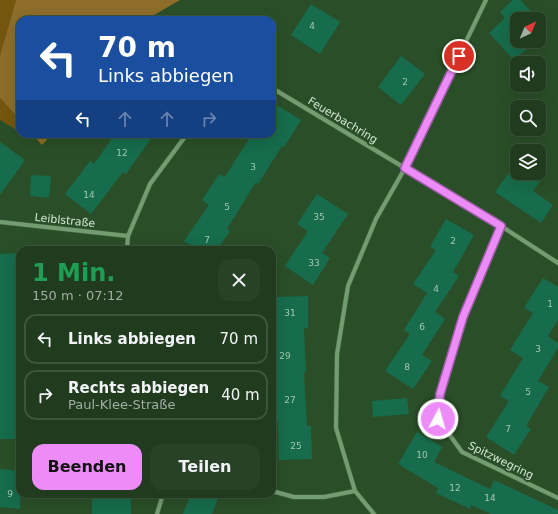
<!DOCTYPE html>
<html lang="de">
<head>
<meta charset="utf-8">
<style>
	:root { --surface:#203b1e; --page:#284227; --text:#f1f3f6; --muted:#a2ada4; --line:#3d553c; --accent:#ed8cf9 }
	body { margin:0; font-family:"DejaVu Sans",sans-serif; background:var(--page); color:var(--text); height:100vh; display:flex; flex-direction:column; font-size:15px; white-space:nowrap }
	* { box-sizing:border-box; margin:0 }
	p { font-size:13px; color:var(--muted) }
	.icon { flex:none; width:22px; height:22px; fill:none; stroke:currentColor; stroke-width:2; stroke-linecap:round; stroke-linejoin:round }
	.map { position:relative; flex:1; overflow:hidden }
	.side { position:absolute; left:16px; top:246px; width:260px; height:252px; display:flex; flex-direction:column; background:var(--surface); border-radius:12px; box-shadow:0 4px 16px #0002,0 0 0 1px var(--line) }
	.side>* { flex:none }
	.banner { position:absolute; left:16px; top:16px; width:260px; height:122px; border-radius:12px; box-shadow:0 4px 16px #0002,0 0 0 1px var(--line); background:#1a4fa0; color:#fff; overflow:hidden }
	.needle { width:26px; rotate:44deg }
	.buttons { position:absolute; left:510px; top:12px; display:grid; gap:8px }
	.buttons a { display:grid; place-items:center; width:36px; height:36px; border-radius:8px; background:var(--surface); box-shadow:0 4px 16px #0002,0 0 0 1px var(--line); font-size:20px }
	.pin { position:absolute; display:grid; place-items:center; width:34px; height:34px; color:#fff; margin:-17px; border:2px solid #fff; border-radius:50%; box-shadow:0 1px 4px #0007 }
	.me { position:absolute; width:44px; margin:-22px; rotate:6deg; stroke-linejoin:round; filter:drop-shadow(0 0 3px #0008) }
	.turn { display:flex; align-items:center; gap:14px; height:84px; padding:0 16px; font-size:18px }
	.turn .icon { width:52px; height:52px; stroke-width:2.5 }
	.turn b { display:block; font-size:28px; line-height:34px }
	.lanes { display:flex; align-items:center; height:38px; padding:0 16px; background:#0003; justify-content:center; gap:20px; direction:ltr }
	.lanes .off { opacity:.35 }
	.round { display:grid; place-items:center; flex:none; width:42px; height:42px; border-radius:12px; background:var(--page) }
	.head { display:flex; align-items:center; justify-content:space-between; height:68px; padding:0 16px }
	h1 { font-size:24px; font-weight:800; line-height:30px; color:#1e9e55 }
	.button { display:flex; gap:8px; margin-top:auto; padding:8px 16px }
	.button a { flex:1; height:46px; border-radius:12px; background:var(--accent); color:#111; font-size:16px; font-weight:800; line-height:46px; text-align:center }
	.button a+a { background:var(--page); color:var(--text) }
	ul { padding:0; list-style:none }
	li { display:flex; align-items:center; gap:12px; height:50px; margin:0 8px 6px; padding:0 8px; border:2px solid var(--line); border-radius:12px }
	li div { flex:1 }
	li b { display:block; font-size:15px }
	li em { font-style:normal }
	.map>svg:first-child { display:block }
	.green { fill:#74560e }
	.forest { fill:#8d6d29 }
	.building { fill:#166c4c }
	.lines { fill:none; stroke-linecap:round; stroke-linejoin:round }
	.minor-casing { stroke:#496a48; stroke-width:5 }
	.minor { stroke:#749c71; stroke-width:4 }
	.route-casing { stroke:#9a5ba2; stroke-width:10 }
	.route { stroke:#ed8cf9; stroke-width:7 }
	.labels { text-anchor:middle; stroke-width:4; stroke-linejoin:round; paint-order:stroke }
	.number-label { font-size:9px; fill:#a3c8af }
	.street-label { font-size:11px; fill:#d2e7d0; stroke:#2a4f28 }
</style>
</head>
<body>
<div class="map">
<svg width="558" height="514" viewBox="0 0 558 514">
	<rect width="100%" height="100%" fill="#2a4f28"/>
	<g class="green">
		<path d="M0,0H16L0,55Z"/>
		<path d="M0,98L20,120V132L0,120Z"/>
	</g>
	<g class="forest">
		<path d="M16,0H180L149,18L147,20H20V120L0,98V55Z"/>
		<path d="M32,134H52L42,145Z"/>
	</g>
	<g class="building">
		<path d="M513,0H520L538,19H517V41H535L514,60L489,33L505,18L500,12Z"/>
		<path d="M311,4L340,22L320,54L291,35Z"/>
		<path d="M539,20L547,29L539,37Z"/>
		<path d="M401,56L425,74L401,105L378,87Z"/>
		<path d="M272,102L301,120L284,147L282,146L258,184L256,182L227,229L230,231L217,250H198L184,241L209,205L202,200L219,174L225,177L252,134H272Z"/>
		<path d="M115,134H154L126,174L123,172L91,214L65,194L90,161L94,164Z"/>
		<path d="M0,142L25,160L0,195Z"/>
		<path d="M509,173H546L533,191L553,205L541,223L495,192Z"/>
		<path d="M31,175L51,176L49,198L30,196Z"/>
		<path d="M317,194L348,214L322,253L330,258L313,285L285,266L308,231L297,224Z"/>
		<path d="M446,219L474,235L453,272L459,276L435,312L445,319L422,355L432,361L413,389L385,371L410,334L404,330L427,293L413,284L436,250L430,247Z"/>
		<path d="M20,253V439H0V254Z"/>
		<path d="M543,278L558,287V320L548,336L558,343V348L538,381L549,387L526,426L531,429L514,455L486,437L509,401L500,396L523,358L510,350L533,313L524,308Z"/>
		<path d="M308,296V328H304L306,372L304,373L307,426H311L312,459L279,460L278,421L273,422L272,402V339H276L275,297Z"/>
		<path d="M407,398L409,414L373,417L372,401Z"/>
		<path d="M417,432L442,447L434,462L490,489L494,480L558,510V514H491L471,505L470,509L436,493L438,488L398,464Z"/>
		<path d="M0,469L20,471V509L0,507Z"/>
		<rect x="92" y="494" width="39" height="20"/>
		<path d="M191,494H220L212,514H183Z"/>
	</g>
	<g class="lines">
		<defs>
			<g id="minor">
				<path d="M272,88L501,226L558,263"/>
				<path d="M0,222L128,236"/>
				<path d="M501,226L463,317L441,394L438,419L462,452L558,498"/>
				<path d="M127,250L128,236L150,184L187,134"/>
				<path d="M272,491L294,497H324L355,491"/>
				<path d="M157,514L163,494"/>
				<path d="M374,514L355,491L336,428L337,354L348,286L376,219L405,168L486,0"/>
			</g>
		</defs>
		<use href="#minor" class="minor-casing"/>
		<use href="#minor" class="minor"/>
	</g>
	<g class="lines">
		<defs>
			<path id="route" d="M438,419L440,394L463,317L501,226L405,168L459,56"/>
		</defs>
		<use href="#route" class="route-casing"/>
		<use href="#route" class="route"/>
	</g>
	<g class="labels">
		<g class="number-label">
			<text x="312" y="29">4</text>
			<text x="405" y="85">2</text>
			<text x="122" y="156">12</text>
			<text x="253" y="170">3</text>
			<text x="89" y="198">14</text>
			<text x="227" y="210">5</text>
			<text x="319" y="220">35</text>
			<text x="207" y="243">7</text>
			<text x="453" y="244">2</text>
			<text x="314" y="266">33</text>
			<text x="436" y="292">4</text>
			<text x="550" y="307">1</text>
			<text x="290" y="316">31</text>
			<text x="422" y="330">6</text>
			<text x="538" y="352">3</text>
			<text x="285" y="359">29</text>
			<text x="407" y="370">8</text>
			<text x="528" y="395">5</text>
			<text x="290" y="403">27</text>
			<text x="508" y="432">7</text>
			<text x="296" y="449">25</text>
			<text x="422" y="458">10</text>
			<text x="455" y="491">12</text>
			<text x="10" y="497">9</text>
			<text x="490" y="501">14</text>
		</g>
		<g class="street-label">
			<text transform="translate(343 120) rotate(31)" y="4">Feuerbachring</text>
			<text transform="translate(65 220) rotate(6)" y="4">Leiblstraße</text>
			<text transform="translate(501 460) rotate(26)" y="4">Spitzwegring</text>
		</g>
	</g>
</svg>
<div class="buttons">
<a><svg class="needle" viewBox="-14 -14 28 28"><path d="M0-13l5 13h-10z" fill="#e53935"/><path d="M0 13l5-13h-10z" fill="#a2ada4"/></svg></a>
<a><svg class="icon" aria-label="sound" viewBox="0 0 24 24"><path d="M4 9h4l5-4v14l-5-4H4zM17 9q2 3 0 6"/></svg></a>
<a><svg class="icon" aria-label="search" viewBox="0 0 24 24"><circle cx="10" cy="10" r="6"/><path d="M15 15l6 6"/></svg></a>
<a><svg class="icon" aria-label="layers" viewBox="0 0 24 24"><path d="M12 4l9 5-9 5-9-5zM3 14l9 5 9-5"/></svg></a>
</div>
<div class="pin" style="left:459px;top:56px;background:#d93025"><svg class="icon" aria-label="arrive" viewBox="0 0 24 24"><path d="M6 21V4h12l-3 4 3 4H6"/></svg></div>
<svg class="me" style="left:438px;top:419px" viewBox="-20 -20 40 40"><circle r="17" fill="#ed8cf9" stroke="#fff" stroke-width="3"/><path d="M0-11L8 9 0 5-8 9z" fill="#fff"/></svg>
<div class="banner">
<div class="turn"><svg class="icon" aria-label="left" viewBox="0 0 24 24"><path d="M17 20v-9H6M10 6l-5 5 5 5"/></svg><div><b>70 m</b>Links abbiegen</div></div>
<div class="lanes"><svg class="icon" aria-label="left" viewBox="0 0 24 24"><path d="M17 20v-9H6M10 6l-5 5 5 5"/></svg><svg class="icon off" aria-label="ahead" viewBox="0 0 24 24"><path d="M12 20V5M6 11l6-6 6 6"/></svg><svg class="icon off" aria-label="ahead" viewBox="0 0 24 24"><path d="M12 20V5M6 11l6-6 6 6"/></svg><svg class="icon off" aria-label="right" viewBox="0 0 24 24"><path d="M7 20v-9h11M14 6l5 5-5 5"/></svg></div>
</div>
<section class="side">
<div class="head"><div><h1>1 Min.</h1><p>150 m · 07:12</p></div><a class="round"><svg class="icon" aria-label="close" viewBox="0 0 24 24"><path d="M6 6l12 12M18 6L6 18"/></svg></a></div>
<ul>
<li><svg class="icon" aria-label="left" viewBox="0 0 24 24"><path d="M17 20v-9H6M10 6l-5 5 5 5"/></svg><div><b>Links abbiegen</b></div><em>70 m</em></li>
<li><svg class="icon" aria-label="right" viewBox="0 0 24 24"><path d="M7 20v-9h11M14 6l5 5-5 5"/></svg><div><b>Rechts abbiegen</b><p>Paul-Klee-Straße</p></div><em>40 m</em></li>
</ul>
<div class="button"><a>Beenden</a><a>Teilen</a></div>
</section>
</div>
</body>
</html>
